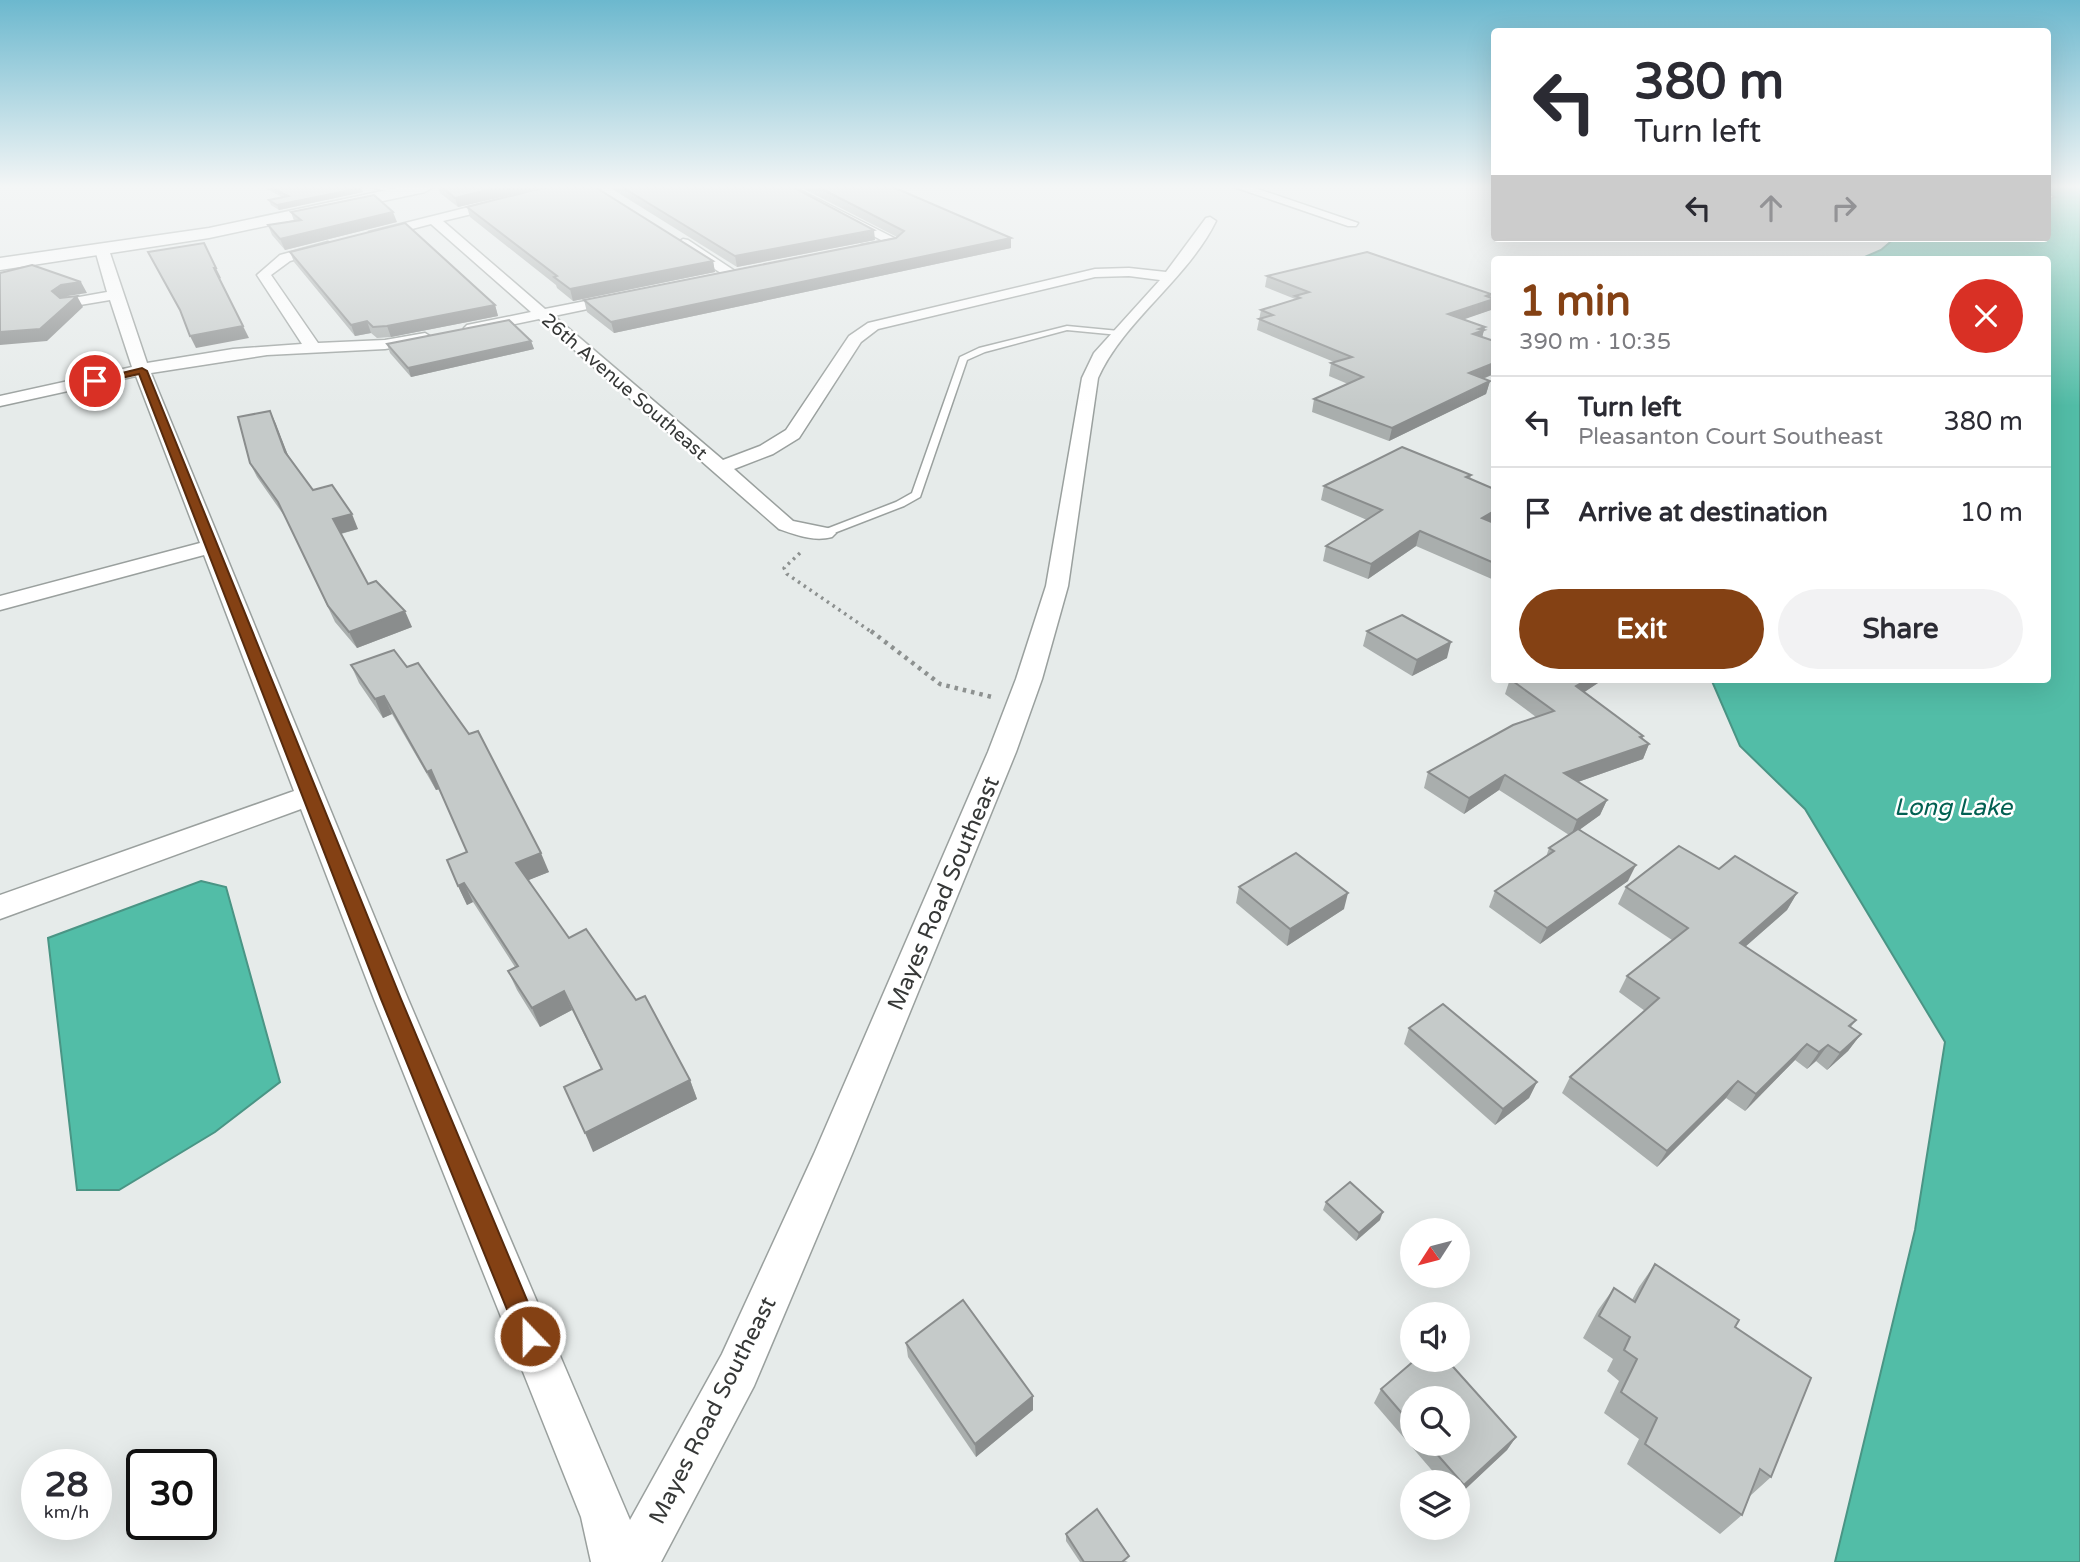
<!DOCTYPE html>
<html lang="en">
<head>
<meta charset="utf-8">
<style>
	:root { --surface:#fff; --page:#f2f2f3; --text:#2b2b33; --muted:#7c7c81; --line:#e1e1e2; --accent:#844114 }
	body { margin:0; font-family:"Varela Round",sans-serif; background:var(--page); color:var(--text); height:100vh; display:flex; flex-direction:column; font-size:26px; white-space:nowrap }
	* { box-sizing:border-box; margin:0 }
	p { font-size:23px; color:var(--muted) }
	.icon { flex:none; width:38px; height:38px; fill:none; stroke:currentColor; stroke-width:2; stroke-linecap:round; stroke-linejoin:round }
	.map { position:relative; flex:1; overflow:hidden }
	.details { position:absolute; left:1491px; top:256px; width:560px; height:427px; display:flex; flex-direction:column; background:var(--surface); border-radius:7px; box-shadow:0 7px 28px #0002 }
	.details>* { flex:none }
	.hud { position:absolute; left:1491px; top:28px; width:560px; height:214px; border-radius:7px; box-shadow:0 7px 28px #0002; background:#fff; color:var(--text); overflow:hidden }
	.needle { width:46px; rotate:234deg }
	.buttons { position:absolute; left:1400px; top:1218px; display:grid; gap:14px }
	.buttons a { display:grid; place-items:center; width:70px; height:70px; border-radius:50%; background:var(--surface); box-shadow:0 7px 28px #0002; font-size:35px }
	.speed { position:absolute; left:21px; top:1449px; display:flex; gap:14px; font-size:35px; font-weight:700; text-align:center }
	.speed>* { display:grid; place-content:center; width:91px; height:91px; border-radius:50%; background:var(--surface); box-shadow:0 7px 28px #0002; line-height:1 }
	.speed small { font-size:18px; font-weight:400 }
	.speed .limit { border:4px solid #111; border-radius:10px; background:#fff; color:#111 }
	.pin { position:absolute; display:grid; place-items:center; width:60px; height:60px; color:#fff; margin:-30px; border:4px solid #fff; border-radius:50%; box-shadow:0 2px 7px #0007 }
	.me { position:absolute; width:77px; margin:-38px; rotate:338deg; stroke-linejoin:round; filter:drop-shadow(0 0 5px #0008) }
	.turn { display:flex; align-items:center; gap:24px; height:147px; padding:0 28px; font-size:32px }
	.turn .icon { width:91px; height:91px; stroke-width:2.5 }
	.turn b { display:block; font-size:49px; line-height:60px }
	.lanes { display:flex; align-items:center; height:66px; padding:0 28px; background:#0003; justify-content:center; gap:35px; direction:ltr }
	.lanes .off { opacity:.35 }
	.round { display:grid; place-items:center; flex:none; width:74px; height:74px; border-radius:37px; background:var(--page) }
	.head { display:flex; align-items:center; justify-content:space-between; height:119px; padding:0 28px }
	h1 { font-size:42px; font-weight:700; line-height:52px; color:var(--accent) }
	.button { display:flex; gap:14px; margin-top:auto; padding:14px 28px }
	.button a { flex:1; height:80px; border-radius:42px; background:var(--accent); color:#fff; font-size:28px; font-weight:700; line-height:80px; text-align:center }
	.button a+a { background:var(--page); color:var(--text) }
	ul { padding:0; list-style:none }
	li { display:flex; align-items:center; gap:21px; height:91px; padding:0 28px; border-top:2px solid var(--line) }
	li div { flex:1 }
	li b { display:block; font-size:26px }
	li em { font-style:normal }
	.map>svg:first-child { display:block }
	.water { fill:#52bda7; stroke:#4a9585; stroke-width:2 }
	.lines { fill:none; stroke-linecap:round; stroke-linejoin:round }
	.lane-casing { stroke:#9aa09e; stroke-width:3 }
	.street-casing { stroke:#9aa09e; stroke-width:3 }
	.secondary-casing { stroke:#9aa09e; stroke-width:3 }
	.path-far1 { stroke:#8d9190; stroke-width:3.5; stroke-dasharray:2.5 4.5; stroke-linecap:butt }
	.path { stroke:#8d9190; stroke-width:4.5; stroke-dasharray:3.5 5; stroke-linecap:butt }
	.lane { fill:#fff; fill-rule:evenodd }
	.street { fill:#fff; fill-rule:evenodd }
	.secondary { fill:#fff; fill-rule:evenodd }
	.wall { fill:#a9aead; fill-rule:evenodd }
	.shaded-wall { fill:#8a8d8d }
	.building { fill:#c5cac9; stroke:#8a8d8d; stroke-width:2 }
	.route { fill:#844114; stroke:#562a0d; stroke-width:2 }
	.labels { text-anchor:middle; stroke-width:5; stroke-linejoin:round; paint-order:stroke }
	.far-street-label { font-size:19px; fill:#363837; stroke:#fff }
	.street-label { font-size:23px; fill:#363837; stroke:#fff }
	.water-label { font-size:24px; font-style:italic; fill:#026052; stroke:#fff }
</style>
</head>
<body>
<div class="map">
<svg width="2080" height="1562" viewBox="0 0 2080 1562">
	<rect width="100%" height="100%" fill="#e6ebea"/>
	<g class="water">
		<path d="M2048,187H2080V1562H1835L1915,1230L1945,1042L1805,809L1740,746L1711,679H2048V259H1860L1881,250L1895,238H2048V200L2055,197L2048,193Z"/>
		<path d="M201,881L226,887L280,1082L215,1132L119,1190H77L48,938Z"/>
	</g>
	<g class="lines">
		<defs>
			<g id="lane">
				<path d="M371,187H384L404,193L401,195Z"/>
				<path d="M1067,326L1119,331L1123,333L1119,335L1067,330L985,352L967,360L920,497L904,506L829,535H821V531L896,502L912,493L960,357L979,348Z"/>
			</g>
			<g id="street">
				<path d="M779,187H794L902,242L896,246L861,251V245L883,241Z"/>
				<path d="M1234,187H1252L1358,223L1356,226H1348Z"/>
				<path d="M505,198L509,199V205L443,221L545,309L621,294L626,295L628,298L626,301L554,316L723,460L760,446L786,430L849,336L868,323L1095,269L1129,268L1166,272L1206,218L1210,217L1216,221C1187,280 1124,320 1098,378L1068,586L1042,679L1016,752L852,1154L754,1386L661,1562H591L581,1517L374,999L301,809L0,919V895L294,791L204,555L0,610V596L200,543L136,376L0,406V396L132,367L110,300L68,307L61,303L68,299L107,292L95,250L102,246L109,250L147,363L233,349L302,344L257,275L280,255L328,242L335,246L333,249L290,261L271,275L318,343L385,340L425,333L433,338L425,343L385,349L267,355L151,373L408,999L630,1520L722,1354L814,1154L988,752L1016,679L1046,586L1082,378L1094,353L1160,280L1129,276L1095,277L878,329L861,342L799,438L773,454L734,469L793,521L832,529L836,533L832,537C814,542 796,535 779,529L539,319L472,333L467,331L464,328L467,325L531,312L431,224L374,239L368,235L369,232Z"/>
				<path d="M683,239L688,240L741,275L739,278H729L678,246L677,243Z"/>
			</g>
			<path id="secondary" d="M401,187H433L425,192L209,238L0,270V258L209,228Z"/>
		</defs>
		<use href="#lane" class="lane-casing"/>
		<use href="#street" class="street-casing"/>
		<use href="#secondary" class="secondary-casing"/>
		<path class="path-far1" d="M800,553L784,568L787,574L873,633"/>
		<path class="path" d="M871,631L940,684L992,697"/>
		<use href="#lane" class="lane"/>
		<use href="#street" class="street"/>
		<use href="#secondary" class="secondary"/>
	</g>
	<g class="wall">
		<path d="M263,187H361L363,192L279,210L271,205L269,200L282,197Z"/>
		<path d="M438,187H544L458,207L440,193Z"/>
		<path d="M609,187H793L875,240L737,267Z"/>
		<path d="M800,187H893L1011,238V248L614,333L587,312L584,300L897,237Z"/>
		<path d="M467,207L713,261L715,272L573,301L557,288L556,285L470,217Z"/>
		<path d="M291,212L397,222L285,250L272,235L268,225L294,221Z"/>
		<path d="M290,252L495,305L498,316L391,337L377,338L371,333L355,336L294,262Z"/>
		<path d="M1267,276L1494,299L1491,310L1463,319L1485,327L1482,337L1494,341V374L1483,379L1490,381L1486,394L1389,441L1312,412L1314,399L1348,384L1329,376L1331,363L1334,362L1257,330L1261,310L1295,300V299L1265,287Z"/>
		<path d="M531,341L534,349L411,377L390,353L387,344Z"/>
		<path d="M270,411L288,455L313,490L358,529L341,534L368,584L412,627L357,648L335,622L285,517L257,477L250,463Z"/>
		<path d="M1471,475L1470,479L1494,489V580L1416,546L1368,579L1323,561L1326,546L1367,520L1321,500L1324,486Z"/>
		<path d="M1367,631L1447,658L1412,676L1363,646Z"/>
		<path d="M394,650L549,872L528,880L569,938L690,1080L697,1099L593,1152L601,1069L572,1010L540,1027L517,990L508,971L515,967L473,902L467,905L458,886L467,852L439,789L436,790L392,714L383,718L359,683L351,665Z"/>
		<path d="M1510,679H1604L1584,692L1643,736L1642,739L1649,744L1643,759L1578,782L1607,800L1600,815L1580,829L1628,881L1540,944L1489,907L1495,891L1546,857L1549,848L1569,835L1499,790L1464,814L1424,788L1428,772L1536,717L1505,694Z"/>
		<path d="M1719,869L1797,893L1787,910L1745,947L1856,1020L1851,1027L1861,1034L1848,1051L1827,1070L1816,1061L1807,1069L1795,1060L1745,1111L1726,1098L1657,1167L1562,1093L1570,1077L1645,1011L1619,992L1627,976L1672,940L1618,904L1626,887Z"/>
		<path d="M1239,887L1344,909L1287,946L1236,903Z"/>
		<path d="M1409,1028L1537,1082L1529,1098L1495,1125L1404,1044Z"/>
		<path d="M1326,1202L1380,1220L1356,1241L1323,1210Z"/>
		<path d="M1655,1264L1735,1327L1771,1477L1750,1496L1742,1515L1720,1534L1627,1464L1639,1439L1604,1413L1619,1381L1607,1371L1613,1359L1583,1338L1598,1310L1614,1288L1632,1300L1639,1287Z"/>
		<path d="M906,1343L1033,1396V1410L976,1457L908,1357Z"/>
		<path d="M1415,1360H1447L1516,1437L1507,1450L1458,1496V1482H1442L1374,1403L1381,1389ZM1412,1398H1458V1444H1412Z"/>
		<path d="M1066,1534L1128,1562H1080L1066,1541Z"/>
	</g>
	<g class="shaded-wall">
		<path d="M500,187H544L458,207L455,198Z"/>
		<path d="M361,188L363,192L279,210L277,205Z"/>
		<path d="M393,212L397,222L285,250L280,239Z"/>
		<path d="M874,230L875,240L737,267L735,256Z"/>
		<path d="M1011,238V248L614,333L611,322Z"/>
		<path d="M713,261L715,272L573,301L570,289Z"/>
		<path d="M214,268H216L221,278L219,279Z"/>
		<path d="M81,282L87,293L68,296L59,302L52,291L61,285Z"/>
		<path d="M1491,294L1490,300L1494,299L1491,310L1445,326L1448,314Z"/>
		<path d="M77,296L83,307L47,341L0,345V332Z"/>
		<path d="M495,305L498,316L391,337L387,326Z"/>
		<path d="M367,321L371,333L355,336L351,325Z"/>
		<path d="M243,326L249,338L196,348L190,336Z"/>
		<path d="M1485,327L1484,330L1481,342L1473,334L1479,329Z"/>
		<path d="M531,341L534,349L411,377L408,368Z"/>
		<path d="M1494,363V374L1466,385L1469,373Z"/>
		<path d="M1490,381L1486,394L1389,441L1392,428Z"/>
		<path d="M270,411L276,424L292,466L285,452Z"/>
		<path d="M1494,499V523L1482,518Z"/>
		<path d="M352,514L358,529L339,534L333,519Z"/>
		<path d="M1420,531L1416,546L1368,579L1371,564Z"/>
		<path d="M405,611L412,627L357,648L349,632Z"/>
		<path d="M1451,642L1447,658L1412,676L1417,660Z"/>
		<path d="M1588,679H1604L1571,701L1576,686Z"/>
		<path d="M384,696L392,714L383,718L375,699Z"/>
		<path d="M1643,736L1638,748L1649,744L1643,759L1558,789L1564,773Z"/>
		<path d="M431,770L440,789L436,790L427,772Z"/>
		<path d="M1505,775L1499,790L1464,814L1469,798Z"/>
		<path d="M1607,800L1600,815L1571,836L1577,820Z"/>
		<path d="M541,853L549,872L524,882L516,863Z"/>
		<path d="M1636,865L1628,881L1540,944L1547,928Z"/>
		<path d="M464,883L473,902L467,905L458,886Z"/>
		<path d="M1348,893L1344,909L1287,946L1290,929Z"/>
		<path d="M1797,893L1787,910L1730,960L1740,943Z"/>
		<path d="M564,991L572,1010L540,1027L532,1008Z"/>
		<path d="M1861,1034L1848,1051L1827,1070L1840,1053Z"/>
		<path d="M1807,1044L1795,1060L1745,1111L1756,1094Z"/>
		<path d="M1828,1045L1816,1061L1807,1069L1819,1052Z"/>
		<path d="M690,1080L697,1099L593,1152L585,1133Z"/>
		<path d="M1738,1081L1726,1098L1657,1167L1667,1151Z"/>
		<path d="M1537,1082L1529,1098L1495,1125L1503,1109Z"/>
		<path d="M1383,1212L1380,1220L1356,1241L1359,1233Z"/>
		<path d="M1033,1396V1410L976,1457L975,1444Z"/>
		<path d="M1516,1437L1507,1450L1458,1496L1464,1485Z"/>
	</g>
	<g class="building">
		<path d="M270,187H361V188L277,205L269,200L288,196Z"/>
		<path d="M442,187H500L455,198Z"/>
		<path d="M552,187H595L713,261L570,289L554,277L557,276L467,207L534,190Z"/>
		<path d="M622,187H793L874,230L735,256Z"/>
		<path d="M818,187H893L1011,238L611,322L584,300L896,238L904,231Z"/>
		<path d="M374,195L393,212L280,239L268,225L301,220L291,212Z"/>
		<path d="M405,223L495,305L387,326L373,327L367,321L351,325L290,252Z"/>
		<path d="M204,243L216,268H214L243,326L190,336L180,310L148,252Z"/>
		<path d="M1367,252L1491,294L1486,296L1494,299L1448,314L1485,327L1479,329L1484,330L1473,334L1494,341V363L1469,373L1490,381L1392,428L1314,399L1363,377L1331,363L1352,357L1259,319L1273,315L1261,310L1300,298L1295,296L1309,292L1267,276Z"/>
		<path d="M32,265L81,282L61,285L52,291L60,298L77,296L40,329L0,332V273Z"/>
		<path d="M509,320L531,341L408,368L387,344Z"/>
		<path d="M270,411L285,452L313,490L332,485L352,514L333,519L368,584L376,581L405,611L349,632L328,606L278,502L250,463L238,417Z"/>
		<path d="M1402,447L1471,475L1466,477L1494,489V511L1482,518L1494,523V563L1420,531L1371,564L1326,546L1382,510L1324,486Z"/>
		<path d="M1402,615L1451,642L1417,660L1367,631Z"/>
		<path d="M394,650L407,667L418,663L469,734L478,731L541,853L516,863L569,938L586,929L636,1000L645,996L690,1080L585,1133L564,1087L602,1069L564,991L532,1008L508,971L518,966L464,883L458,886L447,860L467,852L431,770L427,772L384,696L375,699L351,665Z"/>
		<path d="M1510,679H1588L1576,686L1643,736L1640,737L1649,744L1564,773L1607,800L1577,820L1505,775L1469,798L1428,772L1513,725L1554,711Z"/>
		<path d="M1578,829L1636,865L1547,928L1495,891L1554,851L1549,848Z"/>
		<path d="M1679,846L1719,869L1735,856L1797,893L1740,943L1856,1020L1849,1026L1861,1034L1840,1053L1828,1045L1819,1052L1807,1044L1756,1094L1738,1081L1667,1151L1570,1077L1659,998L1627,976L1688,928L1626,887Z"/>
		<path d="M1296,853L1348,893L1290,929L1239,887Z"/>
		<path d="M1443,1004L1537,1082L1503,1109L1409,1028Z"/>
		<path d="M1350,1182L1383,1212L1359,1233L1326,1202Z"/>
		<path d="M1655,1264L1739,1320L1735,1327L1811,1378L1771,1477L1760,1469L1742,1515L1645,1444L1657,1418L1621,1392L1637,1359L1624,1350L1630,1337L1599,1316L1614,1288L1635,1302Z"/>
		<path d="M963,1300L1033,1396L975,1444L906,1343Z"/>
		<path d="M1415,1360H1447L1516,1437L1464,1485L1428,1444H1458V1398H1412V1425L1381,1389Z"/>
		<path d="M1097,1509L1129,1556L1122,1562H1084L1066,1534Z"/>
	</g>
	<linearGradient id="sky" x2="0" y2="1"><stop stop-color="#6cb8ce"/><stop offset="0.46" stop-color="#f4f6f6"/><stop offset="1" stop-color="#f4f6f6" stop-opacity="0"/></linearGradient>
	<rect width="2080" height="406" fill="url(#sky)"/>
	<path class="route" d="M142,368L147,371L401,999L542,1336L539,1344L530,1348L521,1344L381,999L139,374L95,384L90,381Z"/>
	<g class="labels">
		<g class="far-street-label">
			<text transform="translate(625 386) rotate(41)" y="7">26th Avenue Southeast</text>
		</g>
		<g class="street-label">
			<text transform="translate(943 893) rotate(-67)" y="8">Mayes Road Southeast</text>
			<text transform="translate(712 1410) rotate(-63)" y="8">Mayes Road Southeast</text>
		</g>
		<g class="water-label">
			<text x="1953" y="815">Long Lake</text>
		</g>
	</g>
</svg>
<div class="buttons">
<a><svg class="needle" viewBox="-14 -14 28 28"><path d="M0-13l5 13h-10z" fill="#e53935"/><path d="M0 13l5-13h-10z" fill="#7c7c81"/></svg></a>
<a><svg class="icon" aria-label="sound" viewBox="0 0 24 24"><path d="M4 9h4l5-4v14l-5-4H4zM17 9q2 3 0 6"/></svg></a>
<a><svg class="icon" aria-label="search" viewBox="0 0 24 24"><circle cx="10" cy="10" r="6"/><path d="M15 15l6 6"/></svg></a>
<a><svg class="icon" aria-label="layers" viewBox="0 0 24 24"><path d="M12 4l9 5-9 5-9-5zM3 14l9 5 9-5"/></svg></a>
</div>
<div class="speed"><div>28<small>km/h</small></div><div class="limit">30</div></div>
<div class="pin" style="left:95px;top:381px;background:#d93025"><svg class="icon" aria-label="arrive" viewBox="0 0 24 24"><path d="M6 21V4h12l-3 4 3 4H6"/></svg></div>
<svg class="me" style="left:530px;top:1336px" viewBox="-20 -20 40 40"><circle r="17" fill="#844114" stroke="#fff" stroke-width="3"/><path d="M0-11L8 9 0 5-8 9z" fill="#fff"/></svg>
<div class="hud">
<div class="turn"><svg class="icon" aria-label="left" viewBox="0 0 24 24"><path d="M17 20v-9H6M10 6l-5 5 5 5"/></svg><div><b>380 m</b>Turn left</div></div>
<div class="lanes"><svg class="icon" aria-label="left" viewBox="0 0 24 24"><path d="M17 20v-9H6M10 6l-5 5 5 5"/></svg><svg class="icon off" aria-label="ahead" viewBox="0 0 24 24"><path d="M12 20V5M6 11l6-6 6 6"/></svg><svg class="icon off" aria-label="right" viewBox="0 0 24 24"><path d="M7 20v-9h11M14 6l5 5-5 5"/></svg></div>
</div>
<section class="details">
<div class="head"><div><h1>1 min</h1><p>390 m · 10:35</p></div><a class="round" style="background:#d93025;color:#fff"><svg class="icon" aria-label="close" viewBox="0 0 24 24"><path d="M6 6l12 12M18 6L6 18"/></svg></a></div>
<ul>
<li><svg class="icon" aria-label="left" viewBox="0 0 24 24"><path d="M17 20v-9H6M10 6l-5 5 5 5"/></svg><div><b>Turn left</b><p>Pleasanton Court Southeast</p></div><em>380 m</em></li>
<li><svg class="icon" aria-label="arrive" viewBox="0 0 24 24"><path d="M6 21V4h12l-3 4 3 4H6"/></svg><div><b>Arrive at destination</b></div><em>10 m</em></li>
</ul>
<div class="button"><a>Exit</a><a>Share</a></div>
</section>
</div>
</body>
</html>
